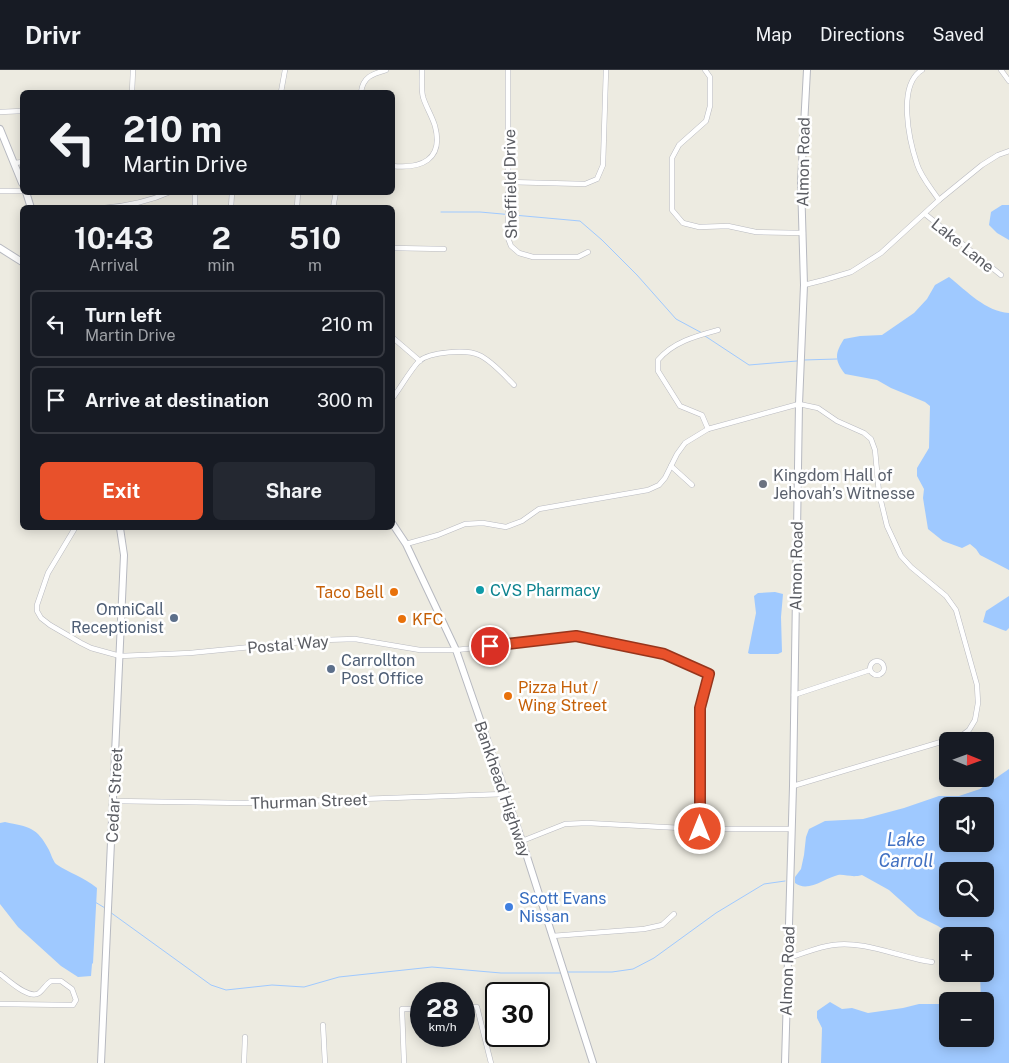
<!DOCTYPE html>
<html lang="en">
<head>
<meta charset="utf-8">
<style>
	:root { --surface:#171b24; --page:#242831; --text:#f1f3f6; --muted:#9ea1a6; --line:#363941; --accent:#e8512b }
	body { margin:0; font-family:"Public Sans",sans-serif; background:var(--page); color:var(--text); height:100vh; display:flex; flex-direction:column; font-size:19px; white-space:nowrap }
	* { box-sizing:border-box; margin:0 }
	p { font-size:16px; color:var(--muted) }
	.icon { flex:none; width:28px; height:28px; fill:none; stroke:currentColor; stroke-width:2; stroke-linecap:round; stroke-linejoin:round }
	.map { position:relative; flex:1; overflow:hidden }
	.panel { position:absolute; left:20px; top:135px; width:375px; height:325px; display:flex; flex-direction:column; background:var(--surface); border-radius:8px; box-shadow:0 2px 12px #0003 }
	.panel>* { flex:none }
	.guide { position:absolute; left:20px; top:20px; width:375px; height:105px; border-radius:8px; box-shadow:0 2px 12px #0003; background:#171b24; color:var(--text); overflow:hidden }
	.needle { width:32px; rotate:91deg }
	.controls { position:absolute; left:939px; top:662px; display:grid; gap:10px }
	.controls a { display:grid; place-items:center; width:55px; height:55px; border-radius:8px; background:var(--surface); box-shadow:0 2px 12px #0003; font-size:25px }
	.speed { position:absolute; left:410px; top:912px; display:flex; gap:10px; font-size:25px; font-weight:700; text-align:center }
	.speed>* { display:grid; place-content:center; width:65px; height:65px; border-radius:50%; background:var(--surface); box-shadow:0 2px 12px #0003; line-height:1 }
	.speed small { font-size:12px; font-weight:400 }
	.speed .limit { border:2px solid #111; border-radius:8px; background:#fff; color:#111 }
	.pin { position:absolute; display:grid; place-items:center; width:42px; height:42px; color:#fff; margin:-21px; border:2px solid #fff; border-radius:50%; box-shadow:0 1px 5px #0007 }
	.me { position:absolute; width:55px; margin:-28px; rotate:0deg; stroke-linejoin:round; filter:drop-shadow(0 0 4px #0008) }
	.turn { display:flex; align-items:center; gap:18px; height:105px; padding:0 20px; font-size:22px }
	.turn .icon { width:65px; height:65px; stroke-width:2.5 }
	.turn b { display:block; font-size:35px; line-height:42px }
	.eta { display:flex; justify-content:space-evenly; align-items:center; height:85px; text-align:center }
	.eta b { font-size:30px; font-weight:700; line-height:35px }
	.action { display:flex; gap:10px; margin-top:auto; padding:10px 20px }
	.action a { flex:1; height:58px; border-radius:8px; background:var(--accent); color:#fff; font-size:20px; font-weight:700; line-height:58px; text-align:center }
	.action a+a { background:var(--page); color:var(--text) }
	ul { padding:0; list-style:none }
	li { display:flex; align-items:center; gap:15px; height:68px; margin:0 10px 8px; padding:0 10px; border:2px solid var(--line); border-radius:8px }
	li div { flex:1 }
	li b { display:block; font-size:19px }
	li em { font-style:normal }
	header { display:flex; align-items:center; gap:30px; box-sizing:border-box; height:70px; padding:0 25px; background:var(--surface); border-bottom:1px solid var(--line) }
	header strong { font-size:24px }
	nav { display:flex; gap:28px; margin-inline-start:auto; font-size:18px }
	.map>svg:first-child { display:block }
	.water { fill:#9fc9ff; fill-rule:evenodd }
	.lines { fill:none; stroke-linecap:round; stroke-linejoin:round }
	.stream { stroke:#9fc9ff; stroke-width:1 }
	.street-casing { stroke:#b9bac0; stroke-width:5.5 }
	.secondary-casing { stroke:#b7b9c0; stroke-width:8 }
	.street { stroke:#fff; stroke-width:4.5 }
	.secondary { stroke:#fff; stroke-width:6 }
	.route-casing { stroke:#97351c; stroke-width:12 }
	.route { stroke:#e8512b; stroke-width:9 }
	.worship-dot { fill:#6b7280; stroke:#fff; stroke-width:2 }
	.culture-dot { fill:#0f9aa8; stroke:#fff; stroke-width:2 }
	.food-dot { fill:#e8710a; stroke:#fff; stroke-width:2 }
	.service-dot { fill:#5c6f8a; stroke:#fff; stroke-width:2 }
	.shop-dot { fill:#3f7fe0; stroke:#fff; stroke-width:2 }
	.labels { text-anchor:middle; stroke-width:5; stroke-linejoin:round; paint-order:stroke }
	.street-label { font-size:16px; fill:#5a5c62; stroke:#fff }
	.worship-label { font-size:16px; fill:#5b616d; stroke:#fff; text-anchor:start }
	.culture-label { font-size:16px; fill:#0d838f; stroke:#fff; text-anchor:start }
	.food-label { font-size:16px; fill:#c56008; stroke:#fff; text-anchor:start }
	.service-label { font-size:16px; fill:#4e5e75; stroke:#fff; text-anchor:end }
	.shop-label { font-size:16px; fill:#366cbe; stroke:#fff; text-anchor:start }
	.water-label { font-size:18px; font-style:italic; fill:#4271c2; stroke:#fff }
</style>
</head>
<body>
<header>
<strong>Drivr</strong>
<nav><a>Map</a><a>Directions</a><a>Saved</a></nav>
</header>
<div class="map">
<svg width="1009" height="993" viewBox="0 0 1009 993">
	<rect width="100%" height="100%" fill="#edebe1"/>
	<g class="water">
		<path d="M1002,135H1009V170L997,163L989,155L991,142Z"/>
		<path d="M949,207C968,222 985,241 1009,243V500L980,485L976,479L970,474L962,478L943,471L928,459L923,428L924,419L917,406V398L929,378L930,336L925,332L891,318L877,310L845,304C834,290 835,283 844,269L860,266L882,265L914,243L927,229L935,215Z"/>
		<path d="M775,522L783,524L781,547L782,582L778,584H750L748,583L756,543L754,526L758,523Z"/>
		<path d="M1009,526V558L1006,561L1003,560L983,552L986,541Z"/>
		<path d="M1009,699V993H821L822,958L817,948V941L830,932L842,939L852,938L868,943L903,938L919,934H947L948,969H985V931H981L980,904H985V866H953L938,856L918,846L889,820L862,805C852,808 845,804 838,805C825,808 808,823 795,813V807L801,799L804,785L806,767L809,759L825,751L863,749L904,738L939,726H959L980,719ZM948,736H985V774H948ZM985,801V839H948V801Z"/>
		<path d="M5,752C29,757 37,757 49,780C51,784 53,791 56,794C69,803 84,807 97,818L93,893L92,894L91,906L78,907L61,896L18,857L0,834V753Z"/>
	</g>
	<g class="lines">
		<g class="stream">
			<path d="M441,142H480L580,151L602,170L637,205L676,249L702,263"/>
			<path d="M705,266L749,295L797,291"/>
			<path d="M804,290L837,289"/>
			<path d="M95,832L105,838"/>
			<path d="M110,842L211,915L226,920L272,915L304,917L339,907L432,897L501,903H562"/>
			<path d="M566,902H612L633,899L654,888L716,843L764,814L785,811"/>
		</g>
		<defs>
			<g id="street">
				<path d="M508,0V168L511,176L519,183L533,187H578L588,182"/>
				<path d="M705,0L710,7V36L706,51L679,75L672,88V140L683,153L699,157L728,156L756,162L803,163"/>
				<path d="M922,0C897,15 909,70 917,94C921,107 931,118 939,130"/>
				<path d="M1001,0L1009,11"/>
				<path d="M132,22L133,0"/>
				<path d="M281,22L285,0"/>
				<path d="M361,22C363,7 372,4 386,0"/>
				<path d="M0,42L22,41"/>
				<path d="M15,93L22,92"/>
				<path d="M392,96C421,99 444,90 435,56C432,46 426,37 423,27C421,19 422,9 422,0"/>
				<path d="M508,112L585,114L597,109L603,95L606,0"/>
				<path d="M0,121H22"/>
				<path d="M103,138C127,136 148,132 170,122"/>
				<path d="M195,138V122"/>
				<path d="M231,138L232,122"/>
				<path d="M297,138L298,122"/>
				<path d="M333,138L336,122"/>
				<path d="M925,144L1001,205"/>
				<path d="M392,178L444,179"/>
				<path d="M804,215L824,210L851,202L881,183L939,130L982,95L998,85L1009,81"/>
				<path d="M392,267L420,291"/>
				<path d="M392,329C401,317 409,302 419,291C430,282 466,279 479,285C491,290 505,306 514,315"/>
				<path d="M708,359L702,345L680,336L658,301V290C673,272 696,266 718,260"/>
				<path d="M671,396L692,415"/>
				<path d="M75,458L48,503L37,535V541L41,548L50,555L81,573L91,578L120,586L190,583L323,570L355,569L420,580H456L576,567L664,585L709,604L700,638V759"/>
				<path d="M406,474L438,465L465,454L483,453L506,457L522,451L539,439L648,420L659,415L665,408L677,384L685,373L708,359L799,334L818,338L837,351L864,363L871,369L875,380L879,423L887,456L901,486L911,497L946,526L956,540L977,615L978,633L975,650L969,660L961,666L793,716"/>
				<circle cx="877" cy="598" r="7"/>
				<path d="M794,625L870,600"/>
				<path d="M113,731L245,733L505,724"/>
				<path d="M522,771L565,754L587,753L700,759H791"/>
				<path d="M552,866L644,859L662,855L674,844"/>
				<path d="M788,888C803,884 817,877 833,875C864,870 901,888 932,892"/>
				<path d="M0,904C8,910 29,930 39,923C44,919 46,914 51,911H61L72,919L76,930L73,935H70L0,934"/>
				<path d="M464,938L477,937L491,993"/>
				<path d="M323,955L325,993"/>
				<path d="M244,993L245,967"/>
				<path d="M404,993L402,939H421"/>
			</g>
			<g id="secondary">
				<path d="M0,59L22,113"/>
				<path d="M26,122L31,138"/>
				<path d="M0,178L22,192"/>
				<path d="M392,453L406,474L456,580L522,771L593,993"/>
				<path d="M101,993L124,485L120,458"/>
				<path d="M785,993L793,716L799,334L804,215L801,112L807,0"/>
			</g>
		</defs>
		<use href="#street" class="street-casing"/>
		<use href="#secondary" class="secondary-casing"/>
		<use href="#street" class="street"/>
		<use href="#secondary" class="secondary"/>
	</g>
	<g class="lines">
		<defs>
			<path id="route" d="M490,576L576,566L664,584L709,604L700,638V759"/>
		</defs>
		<use href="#route" class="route-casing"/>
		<use href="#route" class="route"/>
	</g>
	<circle class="worship-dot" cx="763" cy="414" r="5"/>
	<circle class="culture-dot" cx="480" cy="520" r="5"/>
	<g class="food-dot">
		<circle cx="394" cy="522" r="5"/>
		<circle cx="402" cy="549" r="5"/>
		<circle cx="508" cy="626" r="5"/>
	</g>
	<g class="service-dot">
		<circle cx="174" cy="548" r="5"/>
		<circle cx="331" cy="599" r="5"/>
	</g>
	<circle class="shop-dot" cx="509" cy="837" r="5"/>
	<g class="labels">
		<g class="street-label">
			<text transform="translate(803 92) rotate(-89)" y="6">Almon Road</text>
			<text transform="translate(510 114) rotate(-91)" y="6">Sheffield Drive</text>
			<text transform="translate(963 175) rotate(39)" y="6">Lake Lane</text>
			<text transform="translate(796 496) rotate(-89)" y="6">Almon Road</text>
			<text transform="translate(288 574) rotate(-5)" y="6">Postal Way</text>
			<text transform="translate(503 719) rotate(71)" y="6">Bankhead Highway</text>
			<text transform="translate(114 725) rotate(-87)" y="6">Cedar Street</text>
			<text transform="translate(309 731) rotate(-2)" y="6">Thurman Street</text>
			<text transform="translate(787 901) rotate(-88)" y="6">Almon Road</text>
		</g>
		<g class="worship-label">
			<text x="773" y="411">Kingdom Hall of<tspan x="773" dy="18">Jehovah’s Witnesse</tspan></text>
		</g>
		<g class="culture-label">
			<text x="490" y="526">CVS Pharmacy</text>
		</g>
		<g class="food-label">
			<text x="384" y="528" text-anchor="end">Taco Bell</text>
			<text x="412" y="555">KFC</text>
			<text x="518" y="623">Pizza Hut /<tspan x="518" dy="18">Wing Street</tspan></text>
		</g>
		<g class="service-label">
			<text x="164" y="545">OmniCall<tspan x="164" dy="18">Receptionist</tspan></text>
			<text x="341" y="596" text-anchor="start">Carrollton<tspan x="341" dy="18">Post Office</tspan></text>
		</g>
		<g class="shop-label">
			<text x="519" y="834">Scott Evans<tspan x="519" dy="18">Nissan</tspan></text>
		</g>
		<g class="water-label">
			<text x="906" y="776">Lake<tspan x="906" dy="21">Carroll</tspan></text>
		</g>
	</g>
</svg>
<div class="controls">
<a><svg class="needle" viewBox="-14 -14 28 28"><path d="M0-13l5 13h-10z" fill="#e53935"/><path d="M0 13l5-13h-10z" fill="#9ea1a6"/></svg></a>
<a><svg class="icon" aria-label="sound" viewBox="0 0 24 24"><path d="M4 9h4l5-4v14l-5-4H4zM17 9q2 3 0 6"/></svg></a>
<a><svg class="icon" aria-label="search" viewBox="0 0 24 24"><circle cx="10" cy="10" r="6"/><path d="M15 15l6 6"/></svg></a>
<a>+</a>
<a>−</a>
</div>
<div class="speed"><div>28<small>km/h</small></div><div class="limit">30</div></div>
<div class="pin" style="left:490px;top:576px;background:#d93025"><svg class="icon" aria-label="arrive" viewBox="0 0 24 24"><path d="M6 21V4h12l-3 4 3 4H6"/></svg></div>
<svg class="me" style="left:700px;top:759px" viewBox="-20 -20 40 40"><circle r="17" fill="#e8512b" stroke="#fff" stroke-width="3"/><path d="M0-11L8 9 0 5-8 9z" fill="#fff"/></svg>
<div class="guide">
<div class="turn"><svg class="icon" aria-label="left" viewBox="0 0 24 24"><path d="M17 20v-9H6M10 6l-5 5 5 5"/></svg><div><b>210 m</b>Martin Drive</div></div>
</div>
<section class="panel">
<div class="eta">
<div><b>10:43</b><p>Arrival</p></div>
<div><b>2</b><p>min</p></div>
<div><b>510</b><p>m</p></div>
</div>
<ul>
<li><svg class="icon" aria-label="left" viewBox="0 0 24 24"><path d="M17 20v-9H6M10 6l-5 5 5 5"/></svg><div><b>Turn left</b><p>Martin Drive</p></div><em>210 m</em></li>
<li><svg class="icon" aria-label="arrive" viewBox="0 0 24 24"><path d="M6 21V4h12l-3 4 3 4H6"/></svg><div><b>Arrive at destination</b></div><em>300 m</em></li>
</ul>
<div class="action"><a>Exit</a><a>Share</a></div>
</section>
</div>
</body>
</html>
